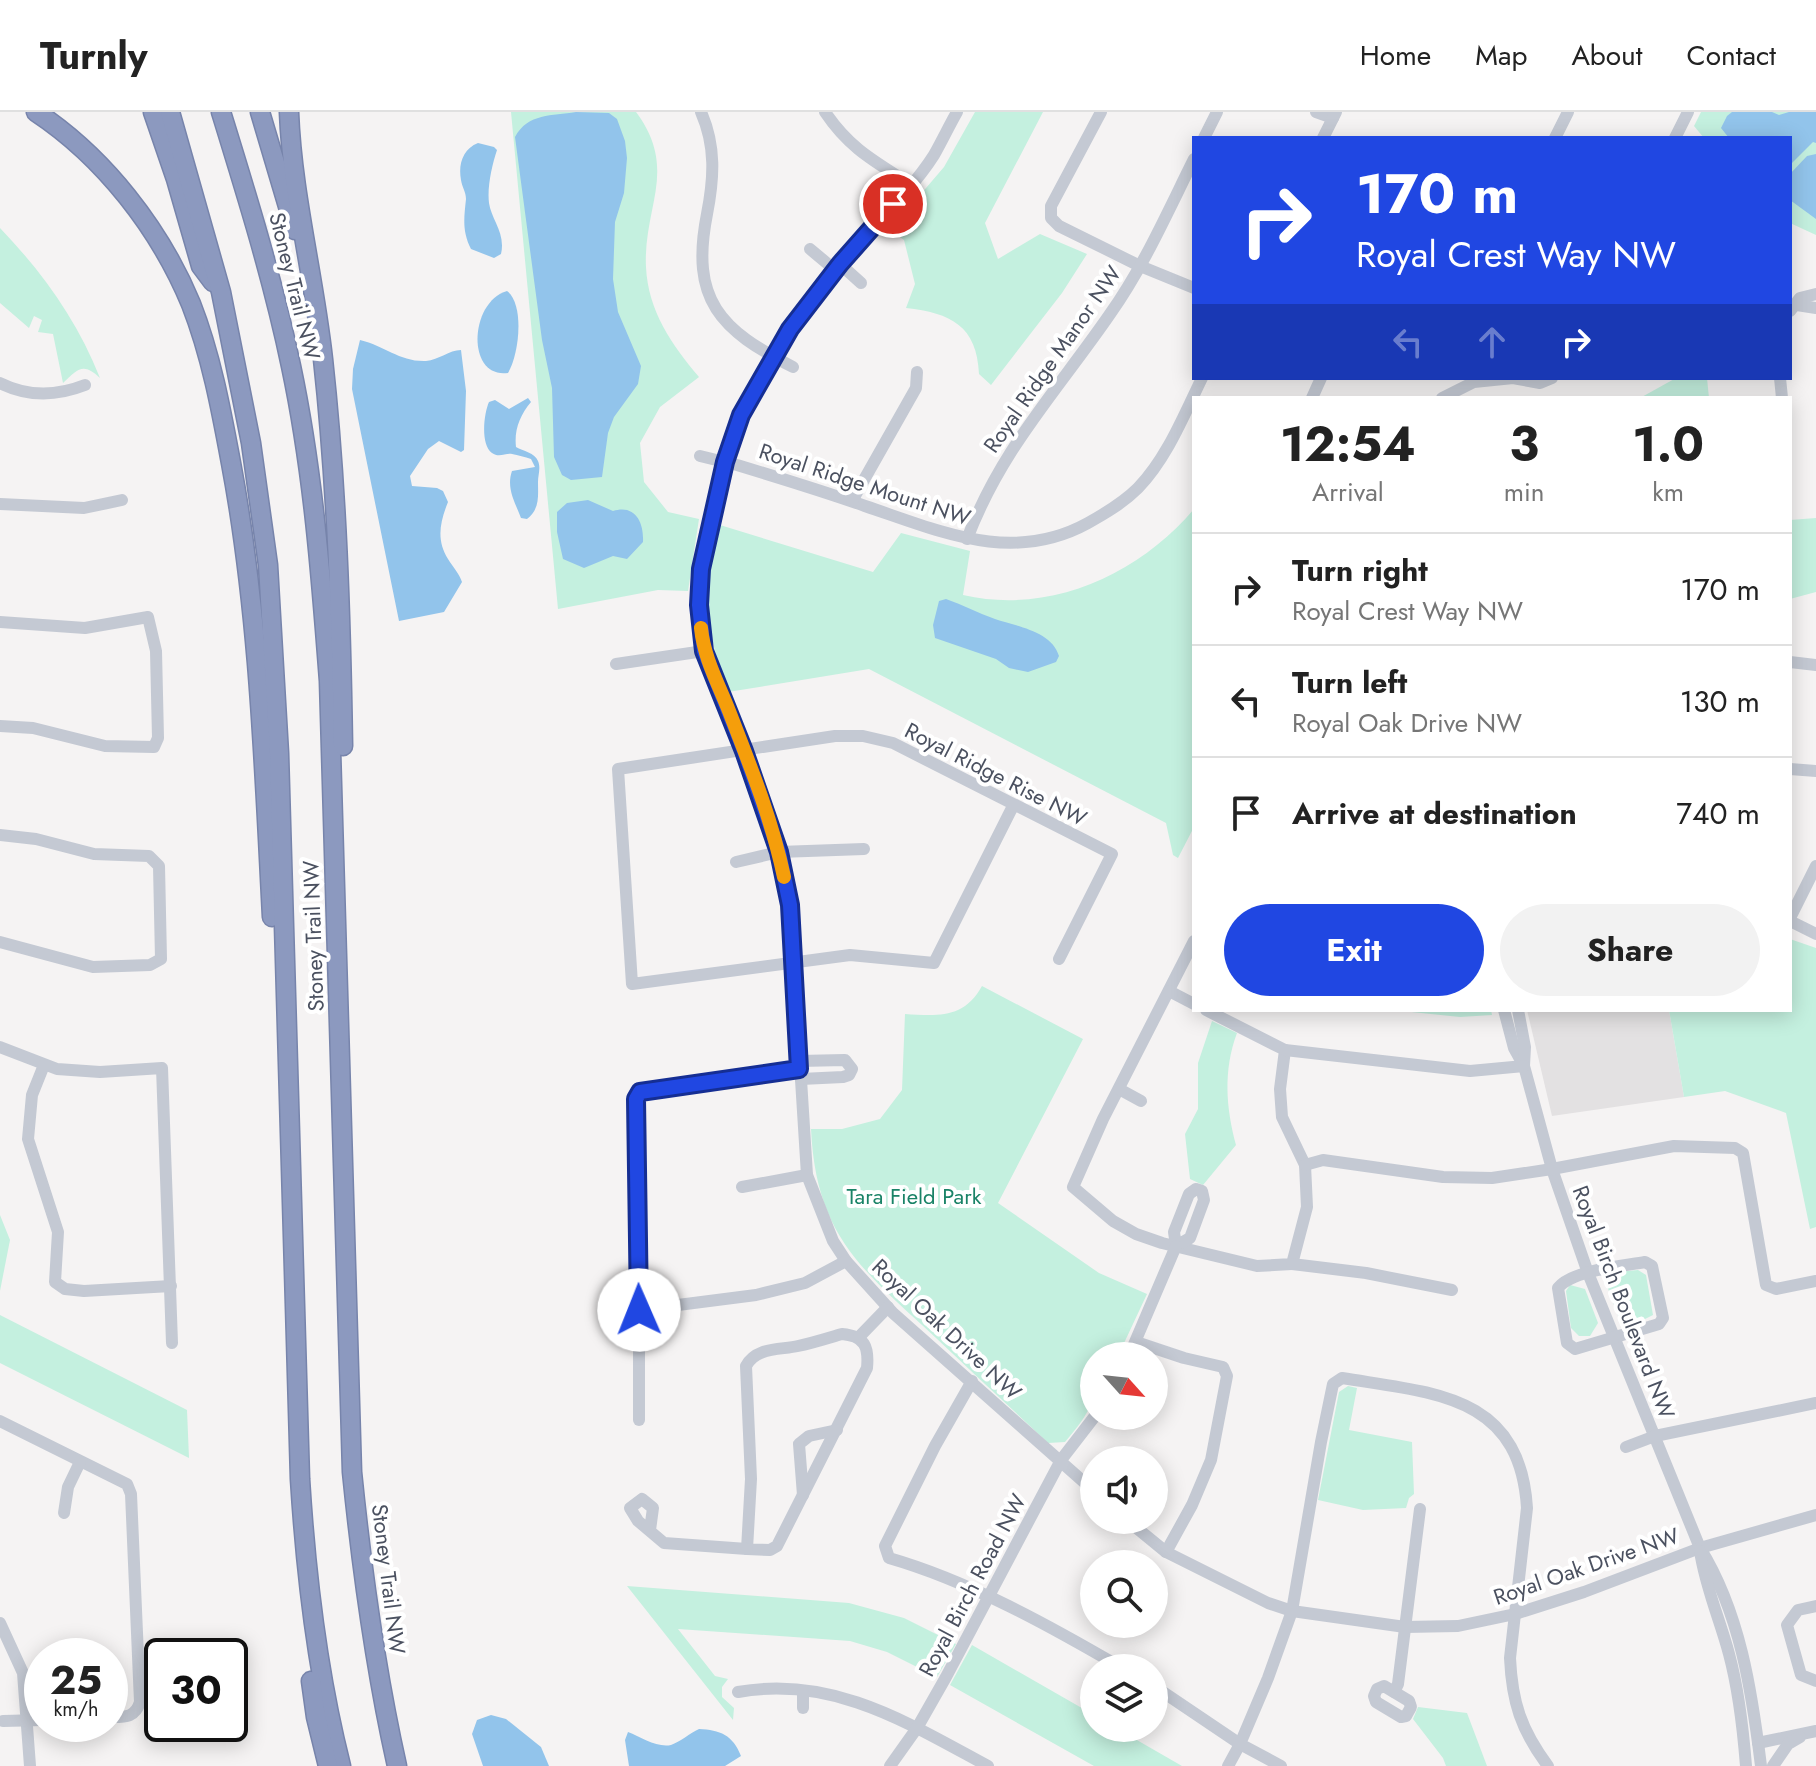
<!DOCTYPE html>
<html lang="en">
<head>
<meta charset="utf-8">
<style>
	:root { --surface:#fff; --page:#f2f2f2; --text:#222; --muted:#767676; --line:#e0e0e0; --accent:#2047e2 }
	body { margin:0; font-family:Jost,sans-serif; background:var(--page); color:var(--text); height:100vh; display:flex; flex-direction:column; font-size:30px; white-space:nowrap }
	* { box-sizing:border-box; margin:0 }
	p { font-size:26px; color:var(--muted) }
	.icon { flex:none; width:44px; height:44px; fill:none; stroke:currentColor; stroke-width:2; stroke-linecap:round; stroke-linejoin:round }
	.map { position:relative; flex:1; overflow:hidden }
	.drawer { position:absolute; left:1192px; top:284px; width:600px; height:616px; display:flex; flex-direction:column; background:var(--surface); border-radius:0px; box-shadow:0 4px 20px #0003 }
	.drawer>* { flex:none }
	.top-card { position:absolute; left:1192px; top:24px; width:600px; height:244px; border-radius:0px; box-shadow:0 4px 20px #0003; background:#2047e2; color:#fff; overflow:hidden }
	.needle { width:52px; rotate:117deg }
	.controls { position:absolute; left:1080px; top:1230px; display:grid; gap:16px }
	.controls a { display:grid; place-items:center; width:88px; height:88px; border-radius:50%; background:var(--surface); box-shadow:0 4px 20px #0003; font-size:40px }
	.speed { position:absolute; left:24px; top:1526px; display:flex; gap:16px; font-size:40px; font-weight:700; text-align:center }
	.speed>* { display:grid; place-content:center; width:104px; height:104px; border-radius:50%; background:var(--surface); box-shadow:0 4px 20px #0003; line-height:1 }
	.speed small { font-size:20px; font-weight:400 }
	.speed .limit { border:4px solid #111; border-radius:12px; background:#fff; color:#111 }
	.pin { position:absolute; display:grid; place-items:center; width:68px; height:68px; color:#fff; margin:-34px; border:4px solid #fff; border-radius:50%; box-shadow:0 2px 8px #0007 }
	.me { position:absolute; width:88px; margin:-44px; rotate:359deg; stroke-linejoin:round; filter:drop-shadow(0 0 6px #0008) }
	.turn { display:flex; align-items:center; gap:28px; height:168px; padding:0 32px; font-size:36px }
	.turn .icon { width:104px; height:104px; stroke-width:2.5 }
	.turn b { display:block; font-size:56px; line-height:68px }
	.lanes { display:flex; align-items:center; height:76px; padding:0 32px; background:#0003; justify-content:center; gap:40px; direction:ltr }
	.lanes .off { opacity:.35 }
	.eta { display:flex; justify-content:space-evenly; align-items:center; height:136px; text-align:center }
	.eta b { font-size:48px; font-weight:700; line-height:56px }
	.button { display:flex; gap:16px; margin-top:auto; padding:16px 32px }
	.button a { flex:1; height:92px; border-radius:48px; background:var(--accent); color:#fff; font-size:32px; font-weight:700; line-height:92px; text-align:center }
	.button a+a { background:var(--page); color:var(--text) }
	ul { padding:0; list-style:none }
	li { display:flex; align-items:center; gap:24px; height:112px; padding:0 32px; border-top:2px solid var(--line) }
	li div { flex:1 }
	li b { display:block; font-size:30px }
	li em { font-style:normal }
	header { display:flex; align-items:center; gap:48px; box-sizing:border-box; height:112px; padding:0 40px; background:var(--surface); border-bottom:2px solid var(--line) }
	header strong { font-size:38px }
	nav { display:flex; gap:44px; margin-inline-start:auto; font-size:28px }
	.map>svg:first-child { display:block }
	.education { fill:#e3e1e2 }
	.green { fill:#c4f0df }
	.water { fill:#92c4eb }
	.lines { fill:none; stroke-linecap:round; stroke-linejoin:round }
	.highway-casing { stroke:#7784ab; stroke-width:21 }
	.minor { stroke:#c4c9d3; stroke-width:12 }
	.highway { stroke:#8c99bf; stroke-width:18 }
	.route-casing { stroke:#152e93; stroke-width:20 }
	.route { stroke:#2047e2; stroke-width:14 }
	.slow { stroke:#f59e0b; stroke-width:14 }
	.labels { text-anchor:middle; stroke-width:8; stroke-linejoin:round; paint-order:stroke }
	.street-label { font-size:22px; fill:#4b5160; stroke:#fff }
	.park-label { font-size:22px; fill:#1a8367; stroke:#fff }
</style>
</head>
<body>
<header>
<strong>Turnly</strong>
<nav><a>Home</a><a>Map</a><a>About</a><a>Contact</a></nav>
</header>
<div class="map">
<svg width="1816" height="1654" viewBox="0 0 1816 1654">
	<rect width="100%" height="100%" fill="#f5f3f3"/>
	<path class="education" d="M1527,898H1669L1684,985L1552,1004Z"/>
	<g class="green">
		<path d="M511,0H636C679,58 643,94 646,155C648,199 672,233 699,265L660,295L640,331L644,370L668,400L699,407L688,479L658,478L558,497Z"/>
		<path d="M975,0H1043L985,111L998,147L1040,122L1087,142L1062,181L991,273L979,262C977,214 951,201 906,196L915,172L904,128L890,118L944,55Z"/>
		<path d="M1701,0H1816V123L1790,111V26H1704L1694,14Z"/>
		<path d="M0,116C43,161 77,208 100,266C83,250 78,257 63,271L53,222L38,220L42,208L34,204L29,216L0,191Z"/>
		<path d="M1676,266H1707L1709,286H1640Z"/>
		<path d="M1194,397V715L1178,746L1173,743L1166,711L869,557L728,580C707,523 698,472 720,413L873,460L901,421L970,439L963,483C1050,503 1138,463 1194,397Z"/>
		<path d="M1816,406V480L1790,487V408Z"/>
		<path d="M1790,827L1816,836V1115L1810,1117L1786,1001L1725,979L1684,985L1669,898H1790Z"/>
		<path d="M982,874L1083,927L998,1091L1099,1161L1147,1182L1118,1244H1094C1094,1291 1096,1293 1065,1330L1048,1331C1011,1296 973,1261 936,1226C863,1158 816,1125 811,1017H842L880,1007L902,978L905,902C937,904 964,907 982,874Z"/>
		<path d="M1392,898H1491L1492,903L1460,905Z"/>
		<path d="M1212,909L1237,921C1223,958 1226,996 1236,1033L1203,1073L1190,1067L1185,1022L1198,997V951Z"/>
		<path d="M0,1103L10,1128L0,1179Z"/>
		<path d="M1638,1158L1646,1163L1653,1203L1635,1212L1620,1209L1606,1171L1616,1160Z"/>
		<path d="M1570,1173L1585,1177L1598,1211L1590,1224H1579L1571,1216L1566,1179Z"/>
		<path d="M0,1203L187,1298L189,1346L0,1251Z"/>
		<path d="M1348,1274L1357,1276L1349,1318L1412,1330L1414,1382L1409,1386L1406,1396L1363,1398L1318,1388L1339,1280Z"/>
		<path d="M627,1474L849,1491L904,1506L956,1532L937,1565L887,1540L850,1529L678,1517L715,1564L728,1567L722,1575V1585L734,1596L733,1608Z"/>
		<path d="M972,1533L1094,1603V1616H1116L1182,1654H1094L950,1573Z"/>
		<path d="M1418,1595L1467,1601L1487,1654H1446L1443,1646L1413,1607Z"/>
	</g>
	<g class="water">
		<path d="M576,0L609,1L617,7L625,29L627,46L624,81L615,110L613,167L618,200L641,254L638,272L614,305L608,321L602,365L571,368L562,363L554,345L552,276L542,228L515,25C528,1 552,4 576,0Z"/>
		<path d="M1732,0H1772L1779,3L1789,0H1816V31L1813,30L1790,53V26H1729L1721,16L1727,4Z"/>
		<path d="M478,31L494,35L497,38C492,53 487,75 489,91C491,107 506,121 501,142L494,146L471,137C462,119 464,106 466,87C466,80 462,75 461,68C458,52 463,37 478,31Z"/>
		<path d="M1816,42V107L1790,88V62L1807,44Z"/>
		<path d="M507,179C525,193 519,243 508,261C466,267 469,190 507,179Z"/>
		<path d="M360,228C385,234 400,250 426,249C439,248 449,238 461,238L466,279L464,338L461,340L439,329L428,337L410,364L412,374L437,376L443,379L448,390C440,410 436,428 448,447C453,455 459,461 462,470L444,500L399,509L352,277L353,257Z"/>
		<path d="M528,286L531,290C520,303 514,318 516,335C523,339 535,341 538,349C541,356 538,363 538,370C538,384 540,397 527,407L521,406C515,390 506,376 512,359L535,355L531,347C525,345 518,343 512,342C505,341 499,346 492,341C480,332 484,301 489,290L495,288L509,297Z"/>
		<path d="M588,388L613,399C635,392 644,410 643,430L627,447L613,444L584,456L563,447L557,420V400L567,391Z"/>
		<path d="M946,487C963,493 978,501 995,507C1016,514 1052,519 1059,544L1056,550L1028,560L1009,556L996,547L935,526L933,513L939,489Z"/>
		<path d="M491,1603L506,1607L541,1635L549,1654H483L472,1622L477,1608Z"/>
		<path d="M699,1617C720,1618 733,1623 741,1644L725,1654H629L625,1628L628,1620C641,1625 657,1636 671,1633C680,1630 690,1621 699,1617Z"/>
	</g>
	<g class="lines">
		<defs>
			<g id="highway">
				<path d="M36,0C104,45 160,117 191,192C211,243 221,297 231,351C259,500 264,653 272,805"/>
				<path d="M153,0L176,67L201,154L213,170"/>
				<path d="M170,0L221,180L251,331L268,453L279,641L300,1367C306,1464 317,1560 341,1654"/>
				<path d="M221,0C247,84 273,168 291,254C313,358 321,463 329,569L352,1360C362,1459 375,1556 397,1654"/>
				<path d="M260,0L295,118"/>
				<path d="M289,0C292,82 314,164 323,247C337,375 341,505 343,634"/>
				<path d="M311,1569L316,1605L328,1654"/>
			</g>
		</defs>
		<use href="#highway" class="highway-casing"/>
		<g class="minor">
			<path d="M701,0C716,34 714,66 707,102C690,188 720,218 793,255"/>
			<path d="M825,0C849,36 874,49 910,72"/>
			<path d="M957,0C949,14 942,29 934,43C908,84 865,120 834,158C770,238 732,306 712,406C702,452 697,493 704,539L744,639L779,740L790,793L807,1063L833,1129L846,1149L893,1201L1094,1379"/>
			<path d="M1101,0L1051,94V106L1059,114L1140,154L1194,176"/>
			<path d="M1316,0L1333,6"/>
			<path d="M1204,26L1217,0"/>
			<path d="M1323,26L1336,0"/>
			<path d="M1555,26L1568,0"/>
			<path d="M1675,26L1688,0"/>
			<path d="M810,137L835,158"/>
			<path d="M840,152L861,171"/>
			<path d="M1797,193L1816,196"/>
			<path d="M1790,199L1800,186L1816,182"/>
			<path d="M1780,266L1782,286"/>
			<path d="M0,271C28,285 57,284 85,273"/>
			<path d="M1312,286L1321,266"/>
			<path d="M1442,286L1474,270L1513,266L1540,271L1552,266"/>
			<path d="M700,344L737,353C780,366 823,379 865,394C940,419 1012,453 1088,411C1106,401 1123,391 1138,376C1167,346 1184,303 1202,266"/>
			<path d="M852,389L916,276L917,260"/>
			<path d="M0,392L84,396L122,388"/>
			<path d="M967,427C1001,337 1057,279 1110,202C1144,154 1168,99 1194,47"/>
			<path d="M0,510L85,516L148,505L156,539L158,626L154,635L105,634L33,616L0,614"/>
			<path d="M1790,550L1816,553"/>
			<path d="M616,552L704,539"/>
			<path d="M1790,657L1816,659"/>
			<path d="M1013,694L934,851L850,843L632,872L618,657L835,624H863L893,631L1112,742L1059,847"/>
			<path d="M0,723L36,727L94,742L149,744L159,754L161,847L150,853L93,855L0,830"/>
			<path d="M736,750L779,740L864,737"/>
			<path d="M1790,806L1816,754"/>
			<path d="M1790,809L1816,822"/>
			<path d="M1194,829L1103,1007L1073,1075L1113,1109L1136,1122L1162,1131L1257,1154L1292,1152L1307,1095L1305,1053L1282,1005L1280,977L1285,938L1206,898"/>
			<path d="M1169,879L1194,892"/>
			<path d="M1504,898L1514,936L1524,954L1552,1057L1588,1161L1700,1436C1740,1500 1752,1580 1761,1654"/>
			<path d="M1518,898L1525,935L1524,954"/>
			<path d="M0,935L57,957L100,960L162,956L172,1231"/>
			<path d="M1285,938L1470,959L1524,954"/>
			<path d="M799,949L845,948L852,957L849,963L843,965L801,967"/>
			<path d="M44,953L32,983L28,1027L58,1120L55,1170L65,1177L84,1179L171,1174"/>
			<path d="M799,957L640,980L636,987L639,1198L756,1183L805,1171L846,1149"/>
			<path d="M1119,977L1141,989"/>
			<path d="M1305,1053L1323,1048L1443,1065L1492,1066L1552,1057L1674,1034L1735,1036L1743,1041L1766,1173L1776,1177L1816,1169"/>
			<path d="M742,1075L807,1063"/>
			<path d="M1196,1077L1202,1079L1204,1088L1190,1126L1176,1134L1174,1120L1189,1082Z"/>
			<path d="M1645,1150L1652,1154L1663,1206L1659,1212L1575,1237L1567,1231L1558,1176C1572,1158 1623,1154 1645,1150Z"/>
			<path d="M1292,1152L1366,1161L1452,1178"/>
			<path d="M639,1198V1308"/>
			<path d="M842,1222C865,1224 869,1235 867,1256L777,1434L770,1438L747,1437L751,1367L746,1254C756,1235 780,1238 798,1234C813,1231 828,1226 842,1222Z"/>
			<path d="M859,1225L888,1195"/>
			<path d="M1136,1230L1184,1246L1223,1255L1227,1264L1211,1348L1192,1393L1166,1440"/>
			<path d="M1129,1244L1176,1134"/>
			<path d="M972,1269L935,1334L885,1434L889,1446C969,1469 1050,1514 1122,1556"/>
			<path d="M0,1309L127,1372L131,1382L140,1590C135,1606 125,1605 110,1605"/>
			<path d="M1626,1335L1655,1324L1816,1291"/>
			<path d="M803,1383L799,1332L809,1324L837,1318"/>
			<path d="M64,1401L68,1375L80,1350"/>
			<path d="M1127,1408L1166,1440L1268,1491L1292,1499L1405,1515L1458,1514L1515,1502L1584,1480L1700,1436L1816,1403"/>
			<path d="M650,1418L653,1396L642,1387L630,1396L638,1409L664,1431L747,1437"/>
			<path d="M1700,1439C1705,1474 1720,1508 1729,1542C1739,1579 1743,1616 1746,1654"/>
			<path d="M1816,1494L1798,1498L1787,1513L1801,1563L1816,1569"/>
			<path d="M0,1511L23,1561L30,1654"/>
			<path d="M1154,1574L1240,1632L1228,1654"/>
			<path d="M1384,1574L1409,1589L1411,1595L1406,1604L1401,1605L1376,1590L1374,1584L1377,1577Z"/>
			<path d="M738,1580C833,1563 908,1611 988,1654"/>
			<path d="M1394,1580L1398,1572L1420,1397"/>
			<path d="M803,1596V1579"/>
			<path d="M3,1609L42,1608"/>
			<path d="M1758,1631L1816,1619"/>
			<path d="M890,1654L917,1616L946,1565L1061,1348L1095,1304"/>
			<path d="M1281,1654L1240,1632L1268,1566L1292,1499L1321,1330L1333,1272L1342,1266C1433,1281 1520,1282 1527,1396L1510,1546C1512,1590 1521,1618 1548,1654"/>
			<path d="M1773,1654L1788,1632L1800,1625"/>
		</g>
		<use href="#highway" class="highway"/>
	</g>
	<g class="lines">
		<defs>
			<path id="route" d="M639,1198L636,987L640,980L799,957L790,793L779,740L744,639L704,539L699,493L701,457L725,350L741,303L790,217L840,152L893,92"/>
		</defs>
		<use href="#route" class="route-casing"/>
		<use href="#route" class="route"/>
		<path class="slow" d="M701,516C704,546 718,571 729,599C750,653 772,708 784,765"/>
	</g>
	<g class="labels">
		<g class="street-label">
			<text transform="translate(295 174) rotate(76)" y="8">Stoney Trail NW</text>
			<text transform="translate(1052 247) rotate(-55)" y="8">Royal Ridge Manor NW</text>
			<text transform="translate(865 372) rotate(18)" y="8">Royal Ridge Mount NW</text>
			<text transform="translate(996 662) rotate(27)" y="8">Royal Ridge Rise NW</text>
			<text transform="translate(313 824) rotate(-92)" y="8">Stoney Trail NW</text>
			<text transform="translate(1624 1190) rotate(69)" y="8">Royal Birch Boulevard NW</text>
			<text transform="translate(947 1217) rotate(43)" y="8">Royal Oak Drive NW</text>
			<text transform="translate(1586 1454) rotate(-19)" y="8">Royal Oak Drive NW</text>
			<text transform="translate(389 1467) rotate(83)" y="8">Stoney Trail NW</text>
			<text transform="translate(972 1473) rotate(-62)" y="8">Royal Birch Road NW</text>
		</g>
		<g class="park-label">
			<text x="914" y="1092">Tara Field Park</text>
		</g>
	</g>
</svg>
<div class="controls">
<a><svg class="needle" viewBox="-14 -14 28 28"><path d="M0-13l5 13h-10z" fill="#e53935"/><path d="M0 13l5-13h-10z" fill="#767676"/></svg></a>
<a><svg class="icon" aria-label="sound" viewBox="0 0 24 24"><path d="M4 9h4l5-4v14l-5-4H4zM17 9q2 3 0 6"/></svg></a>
<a><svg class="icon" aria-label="search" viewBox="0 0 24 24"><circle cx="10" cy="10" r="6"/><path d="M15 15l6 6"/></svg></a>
<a><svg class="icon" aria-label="layers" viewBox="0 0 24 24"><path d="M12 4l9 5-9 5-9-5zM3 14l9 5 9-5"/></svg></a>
</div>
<div class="speed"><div>25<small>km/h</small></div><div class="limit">30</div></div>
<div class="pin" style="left:893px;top:92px;background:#d93025"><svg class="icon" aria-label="arrive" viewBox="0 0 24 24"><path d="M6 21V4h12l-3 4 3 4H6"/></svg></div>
<svg class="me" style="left:639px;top:1198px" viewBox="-20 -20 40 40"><circle r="19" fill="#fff"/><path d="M0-13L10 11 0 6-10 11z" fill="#2047e2"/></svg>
<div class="top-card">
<div class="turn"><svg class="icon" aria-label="right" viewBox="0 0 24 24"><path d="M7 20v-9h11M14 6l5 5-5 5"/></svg><div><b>170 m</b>Royal Crest Way NW</div></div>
<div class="lanes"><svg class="icon off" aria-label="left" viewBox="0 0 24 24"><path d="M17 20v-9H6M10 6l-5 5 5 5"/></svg><svg class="icon off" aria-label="ahead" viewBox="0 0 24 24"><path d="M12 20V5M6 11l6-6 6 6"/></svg><svg class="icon" aria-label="right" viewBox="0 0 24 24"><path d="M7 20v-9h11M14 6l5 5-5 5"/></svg></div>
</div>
<section class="drawer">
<div class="eta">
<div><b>12:54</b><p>Arrival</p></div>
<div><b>3</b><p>min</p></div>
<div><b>1.0</b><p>km</p></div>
</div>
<ul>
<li><svg class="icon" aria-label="right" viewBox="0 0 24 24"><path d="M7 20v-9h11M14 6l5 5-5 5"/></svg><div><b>Turn right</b><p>Royal Crest Way NW</p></div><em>170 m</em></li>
<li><svg class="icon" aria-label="left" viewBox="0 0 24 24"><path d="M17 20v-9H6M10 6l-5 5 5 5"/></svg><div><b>Turn left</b><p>Royal Oak Drive NW</p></div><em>130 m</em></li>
<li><svg class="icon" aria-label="arrive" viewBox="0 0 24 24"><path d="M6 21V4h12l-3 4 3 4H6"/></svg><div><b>Arrive at destination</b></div><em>740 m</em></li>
</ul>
<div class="button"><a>Exit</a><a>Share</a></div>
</section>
</div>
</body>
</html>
